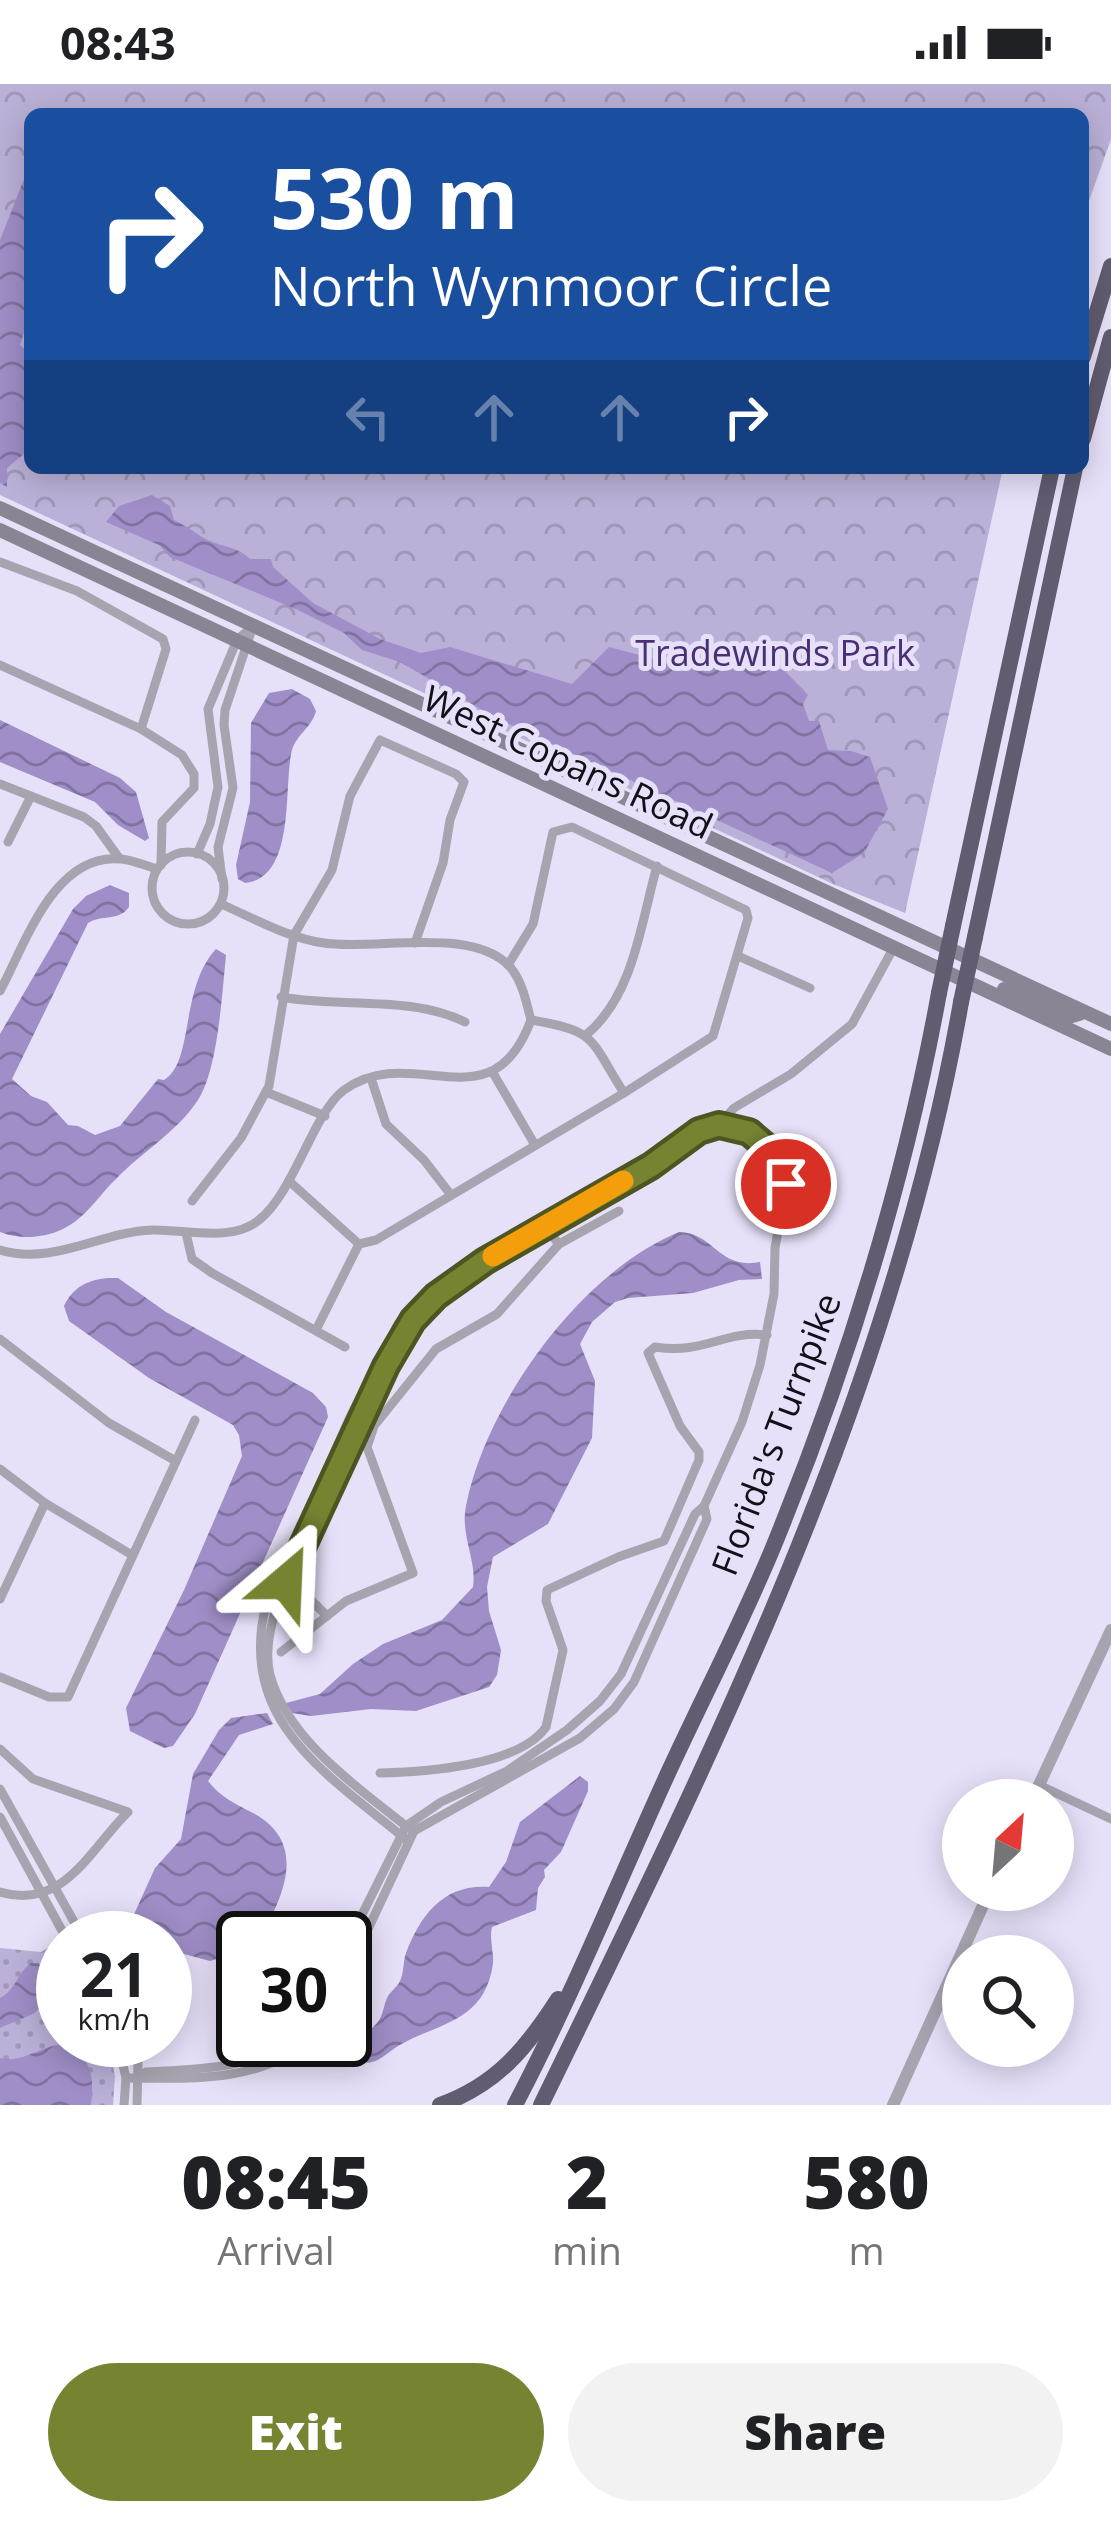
<!DOCTYPE html>
<html lang="en">
<head>
<meta charset="utf-8">
<style>
	:root { --surface:#fff; --page:#f2f2f2; --text:#202124; --muted:#757577; --accent:#768331 }
	body { margin:0; font-family:"Open Sans",sans-serif; background:var(--page); color:var(--text); height:100vh; display:flex; flex-direction:column; font-size:45px; white-space:nowrap }
	* { box-sizing:border-box; margin:0 }
	p { font-size:39px; color:var(--muted) }
	.icon { flex:none; width:66px; height:66px; fill:none; stroke:currentColor; stroke-width:2; stroke-linecap:round; stroke-linejoin:round }
	.map { position:relative; height:2021px; overflow:hidden }
	.panel { display:flex; flex-direction:column; background:var(--surface); flex:1 }
	.panel>* { flex:none }
	.top-card { position:absolute; left:24px; top:24px; width:1065px; height:366px; border-radius:18px; box-shadow:0 6px 30px #0003; background:#1a4fa0; color:#fff; overflow:hidden }
	.needle { width:78px; rotate:26deg }
	.tools { position:absolute; left:942px; top:1695px; display:grid; gap:24px }
	.tools a { display:grid; place-items:center; width:132px; height:132px; border-radius:50%; background:var(--surface); box-shadow:0 6px 30px #0003; font-size:60px }
	.speed { position:absolute; left:36px; top:1827px; display:flex; gap:24px; font-size:60px; font-weight:700; text-align:center }
	.speed>* { display:grid; place-content:center; width:156px; height:156px; border-radius:50%; background:var(--surface); box-shadow:0 6px 30px #0003; line-height:1 }
	.speed small { font-size:30px; font-weight:400 }
	.speed .limit { border:6px solid #111; border-radius:18px; background:#fff; color:#111 }
	.pin { position:absolute; display:grid; place-items:center; width:102px; height:102px; color:#fff; margin:-51px; border:6px solid #fff; border-radius:50%; box-shadow:0 3px 12px #0007 }
	.me { position:absolute; width:132px; margin:-66px; rotate:26deg; stroke-linejoin:round; filter:drop-shadow(0 0 9px #0008) }
	.turn { display:flex; align-items:center; gap:42px; height:252px; padding:0 48px; font-size:54px }
	.turn .icon { width:156px; height:156px; stroke-width:2.5 }
	.turn b { display:block; font-size:84px; line-height:102px }
	.lanes { display:flex; align-items:center; height:114px; padding:0 48px; background:#0003; justify-content:center; gap:60px; direction:ltr }
	.lanes .off { opacity:.35 }
	.eta { display:flex; justify-content:space-evenly; align-items:center; height:204px; text-align:center }
	.eta b { font-size:72px; font-weight:800; line-height:84px }
	.cta { display:flex; gap:24px; margin-top:auto; padding:24px 48px }
	.cta a { flex:1; height:138px; border-radius:72px; background:var(--accent); color:#fff; font-size:48px; font-weight:800; line-height:138px; text-align:center }
	.cta a+a { background:var(--page); color:var(--text) }
	.status { display:flex; justify-content:space-between; align-items:center; height:84px; padding:0 60px; background:var(--surface); direction:ltr }
	.status svg { height:33px; fill:currentColor }
	.map>svg:first-child { display:block }
	.grass { fill:url(#grass-dots) }
	.park { fill:url(#park-crowns) }
	.water { fill:url(#water-waves) }
	.lines { fill:none; stroke-linecap:round; stroke-linejoin:round }
	.minor { stroke:#a7a4af; stroke-width:9 }
	.tertiary { stroke:#a7a4af; stroke-width:12 }
	.secondary { stroke:#898594; stroke-width:14 }
	.motorway { stroke:#615c70; stroke-width:16 }
	.motorway-bridge { stroke:#615c70; stroke-width:16 }
	.route-casing { stroke:#4d5520; stroke-width:30 }
	.route { stroke:#768331; stroke-width:21 }
	.slow { stroke:#f59e0b; stroke-width:21 }
	.labels { text-anchor:middle; stroke-width:10; stroke-linejoin:round; paint-order:stroke }
	.park-label { font-size:36px; fill:#493075; stroke:#e7e0f9 }
	.street-label { font-size:36px; fill:#121018; stroke:#e7e0f9 }
</style>
</head>
<body>
<div class="status"><b>08:43</b><svg viewBox="0 0 49 12"><path d="M0 12V9h3v3zM5 12V6h3v6zM10 12V3h3v9zM15 12V0h3v12zM26 1h20v11H26zM47 4h2v5h-2z"/></svg></div>
<div class="map">
<svg width="1111" height="2021" viewBox="0 0 1111 2021">
	<defs>
		<pattern id="grass-dots" width="8" height="8" patternUnits="userSpaceOnUse" patternTransform="scale(3)"><rect width="8" height="8" fill="#bbb1d8"/><path d="M2 2h.1M6 6h.1" fill="none" stroke="#a097b9" stroke-width="1.8" stroke-linecap="round"/></pattern>
		<pattern id="park-crowns" width="20" height="18" patternUnits="userSpaceOnUse" patternTransform="scale(3)"><rect width="20" height="18" fill="#bbb1d8"/><path d="M2 6a3 3 0 1 1 6 0M12 15a3 3 0 1 1 6 0" fill="none" stroke="#a097b9"/></pattern>
		<pattern id="water-waves" width="16" height="10" patternUnits="userSpaceOnUse" patternTransform="scale(3)"><rect width="16" height="10" fill="#9f8ec7"/><path d="M0 5q4-4 8 0t8 0" fill="none" stroke="#8073a1"/></pattern>
	</defs>
	<rect width="100%" height="100%" fill="#e7e0f9"/>
	<path class="grass" d="M57,1858L63,1869V1956H107L115,1992L113,2021H0V1864L41,1868Z"/>
	<path class="park" d="M0,0H1111V55L1083,134V30H30V384H1003L905,829L833,800L0,411Z"/>
	<g class="water">
		<path d="M30,80V229L20,261L30,270V365L7,384V403L0,399V156Z"/>
		<path d="M152,411L170,422L174,436C185,441 193,447 202,453C218,463 236,461 250,475H271L273,483L313,519L380,555L421,569L450,563L572,600L609,563L670,579L711,575L727,558L758,585H783L808,611L803,620L809,637H819L828,666L851,667L870,673L888,725L864,769L832,789L496,634L400,578L362,566L344,549L298,526L170,473L159,461L106,438L119,422Z"/>
		<path d="M292,605L310,615L316,627C312,643 297,650 292,666C283,700 297,794 245,799L238,795L236,781L250,718L251,639L269,609Z"/>
		<path d="M0,636L120,694L136,708L149,754L145,757L118,741L95,718L0,678Z"/>
		<path d="M110,801L129,809V823C118,838 103,830 88,839L12,995L31,1012L47,1018L68,1041L78,1042L95,1051L120,1042L158,995L164,996C194,979 180,903 216,865L226,871C222,910 218,985 198,1016C177,1048 143,1067 117,1094C99,1111 86,1134 63,1145C44,1154 20,1156 0,1148V950L73,825L86,812Z"/>
		<path d="M679,1148C715,1149 718,1186 760,1178L762,1195L739,1196L693,1209L628,1214L615,1218L592,1238L580,1260L595,1297L592,1354L548,1440L493,1473L487,1503L489,1527L501,1566L497,1591L489,1603L416,1627L371,1625L311,1632L292,1629L286,1619L320,1610L353,1580L383,1560L442,1536L473,1503C477,1476 460,1451 466,1422C486,1319 581,1188 679,1148Z"/>
		<path d="M118,1194L166,1228L313,1309L326,1323L328,1333L195,1630L173,1662L164,1664L130,1647L126,1624L184,1506L242,1372L239,1351L233,1341L149,1294L69,1237L64,1222C74,1200 94,1193 118,1194Z"/>
		<path d="M267,1629L273,1640L239,1651L208,1697C220,1713 236,1720 253,1729C308,1759 284,1811 261,1852L243,1854V1867L210,1877L169,1866L165,1854H116L131,1837L155,1784L181,1755L193,1690L219,1646L231,1634Z"/>
		<path d="M580,1692L588,1698V1707L561,1768L544,1786L545,1793L538,1804L536,1826L492,1843C489,1856 494,1867 493,1880C484,1939 439,1938 398,1962C383,1971 378,1982 357,1978C352,1958 365,1952 377,1939C384,1931 383,1921 388,1912C391,1907 397,1903 400,1897C404,1889 403,1878 406,1869C421,1830 444,1800 489,1803L506,1778L520,1738Z"/>
		<path d="M31,1879H38L46,1888L63,1883V1902L33,1930L0,1944V1914C16,1906 17,1889 31,1879Z"/>
		<path d="M65,1960C91,1970 95,1996 91,2021H0V1974C23,1980 41,1961 65,1960Z"/>
	</g>
	<g class="lines">
		<g class="minor">
			<path d="M0,478L77,507L163,555L166,565L141,645"/>
			<path d="M0,581L141,645L182,671L194,690V704L162,738L161,781"/>
			<path d="M0,700L84,733L96,742L119,774"/>
			<path d="M8,758L31,712"/>
			<circle cx="188" cy="804" r="36"/>
			<path d="M197,770L210,740L218,703L208,625L237,556L253,542"/>
			<path d="M222,795L218,763L233,704L224,641L225,626L253,542"/>
			<path d="M221,820C253,834 288,854 324,859C375,867 474,841 511,884C523,899 526,918 531,936C598,947 589,954 624,1009"/>
			<path d="M738,872L810,904"/>
			<path d="M0,907C25,861 54,768 121,775C133,776 146,782 157,785"/>
			<path d="M281,913C340,924 411,911 465,938"/>
			<path d="M587,950C634,911 641,838 657,782"/>
			<path d="M493,989L535,1061"/>
			<path d="M371,994L386,1040L424,1076L451,1111"/>
			<path d="M266,1008L325,1032"/>
			<path d="M719,1041L734,1024L791,990L852,940L894,863"/>
			<path d="M289,1097L359,1160"/>
			<path d="M192,1117L241,1054L269,1002L294,851L332,786L350,712L380,656L456,690L464,698L450,736L443,779L415,859"/>
			<path d="M186,1149L192,1175L212,1189L345,1263"/>
			<path d="M559,1160L619,1127"/>
			<path d="M0,1166C53,1182 100,1148 152,1146C185,1145 231,1159 259,1136C295,1107 313,1029 344,1006C413,956 491,1044 531,936"/>
			<path d="M316,1246L359,1160L376,1156L624,1009L713,952L748,834L746,826L572,743L553,748L533,840L508,881"/>
			<path d="M0,1255L109,1339L174,1376"/>
			<path d="M0,1385L45,1419L132,1471"/>
			<path d="M282,1498L295,1500L327,1532"/>
			<path d="M0,1515L45,1419"/>
			<path d="M281,1568L346,1517L413,1489L367,1363L374,1342L436,1265L497,1230L559,1160L543,1141"/>
			<path d="M0,1593L49,1613H68L195,1336"/>
			<path d="M0,1665L33,1695L128,1728C90,1765 64,1827 0,1808"/>
			<path d="M380,1689C424,1688 519,1682 546,1643L563,1566L546,1517L547,1506L618,1473L664,1457L699,1376V1368L680,1342L648,1269L655,1263C704,1271 724,1246 767,1251"/>
			<path d="M1039,1701L1111,1735"/>
			<path d="M0,1705L83,1854"/>
			<path d="M0,1733L66,1854"/>
			<path d="M408,1757C330,1692 236,1638 266,1521L350,1333L398,1240L450,1190L645,1075L659,1072"/>
			<path d="M345,1865L406,1742L441,1718L507,1687L567,1646L600,1617L621,1590L695,1430L704,1422L742,1338L760,1281L774,1210L775,1164L786,1100L777,1072L749,1048L719,1041L699,1047L651,1082L485,1177L436,1212L413,1236L386,1282L278,1518C271,1541 264,1567 270,1591C288,1656 356,1702 406,1742L414,1747"/>
			<path d="M345,1894L414,1747L580,1654L614,1625L634,1598L707,1435L704,1422"/>
			<path d="M117,1956L126,1994L124,2021"/>
			<path d="M133,1956L138,1979L137,2021"/>
			<path d="M126,1994C188,1994 258,2000 309,1956"/>
			<path d="M139,1994L146,1988C198,1985 250,1985 295,1956"/>
		</g>
		<g class="tertiary">
			<path d="M1032,1716L1111,1546"/>
			<path d="M893,2021L990,1806"/>
		</g>
		<g class="secondary">
			<path d="M0,424L1111,940"/>
			<path d="M0,446L1111,965"/>
			<path d="M1004,905L1072,932L1079,930"/>
		</g>
		<g class="motorway">
			<path d="M1083,273L1111,182"/>
			<path d="M1083,355L1111,253"/>
			<path d="M953,842L1052,384"/>
			<path d="M975,853L1075,384"/>
			<path d="M440,2021C496,2001 526,1965 558,1915"/>
			<path d="M515,2021C570,1916 615,1806 664,1698C699,1621 739,1545 772,1466C846,1286 904,1101 939,909"/>
			<path d="M541,2021C713,1668 893,1308 961,918"/>
		</g>
		<g class="motorway-bridge">
			<path d="M939,909L953,842"/>
			<path d="M961,918L975,853"/>
		</g>
	</g>
	<g class="lines">
		<defs>
			<path id="route" d="M286,1498L386,1282L413,1236L436,1212L485,1177L651,1082L699,1047L719,1041L749,1048L777,1072L786,1100"/>
		</defs>
		<use href="#route" class="route-casing"/>
		<use href="#route" class="route"/>
		<path class="slow" d="M493,1172L623,1097"/>
	</g>
	<g class="labels">
		<g class="park-label">
			<text x="775" y="582">Tradewinds Park</text>
		</g>
		<g class="street-label">
			<text transform="translate(568 678) rotate(25)" y="13">West Copans Road</text>
			<text transform="translate(776 1350) rotate(-69)" y="13">Florida's Turnpike</text>
		</g>
	</g>
</svg>
<div class="tools">
<a><svg class="needle" viewBox="-14 -14 28 28"><path d="M0-13l5 13h-10z" fill="#e53935"/><path d="M0 13l5-13h-10z" fill="#757577"/></svg></a>
<a><svg class="icon" aria-label="search" viewBox="0 0 24 24"><circle cx="10" cy="10" r="6"/><path d="M15 15l6 6"/></svg></a>
</div>
<div class="speed"><div>21<small>km/h</small></div><div class="limit">30</div></div>
<div class="pin" style="left:786px;top:1100px;background:#d93025"><svg class="icon" aria-label="arrive" viewBox="0 0 24 24"><path d="M6 21V4h12l-3 4 3 4H6"/></svg></div>
<svg class="me" style="left:286px;top:1498px" viewBox="-20 -20 40 40"><path d="M0-17L14 15 0 8-14 15z" fill="#768331" stroke="#fff" stroke-width="4"/></svg>
<div class="top-card">
<div class="turn"><svg class="icon" aria-label="right" viewBox="0 0 24 24"><path d="M7 20v-9h11M14 6l5 5-5 5"/></svg><div><b>530 m</b>North Wynmoor Circle</div></div>
<div class="lanes"><svg class="icon off" aria-label="left" viewBox="0 0 24 24"><path d="M17 20v-9H6M10 6l-5 5 5 5"/></svg><svg class="icon off" aria-label="ahead" viewBox="0 0 24 24"><path d="M12 20V5M6 11l6-6 6 6"/></svg><svg class="icon off" aria-label="ahead" viewBox="0 0 24 24"><path d="M12 20V5M6 11l6-6 6 6"/></svg><svg class="icon" aria-label="right" viewBox="0 0 24 24"><path d="M7 20v-9h11M14 6l5 5-5 5"/></svg></div>
</div>
</div>
<section class="panel">
<div class="eta">
<div><b>08:45</b><p>Arrival</p></div>
<div><b>2</b><p>min</p></div>
<div><b>580</b><p>m</p></div>
</div>
<div class="cta"><a>Exit</a><a>Share</a></div>
</section>
</body>
</html>
